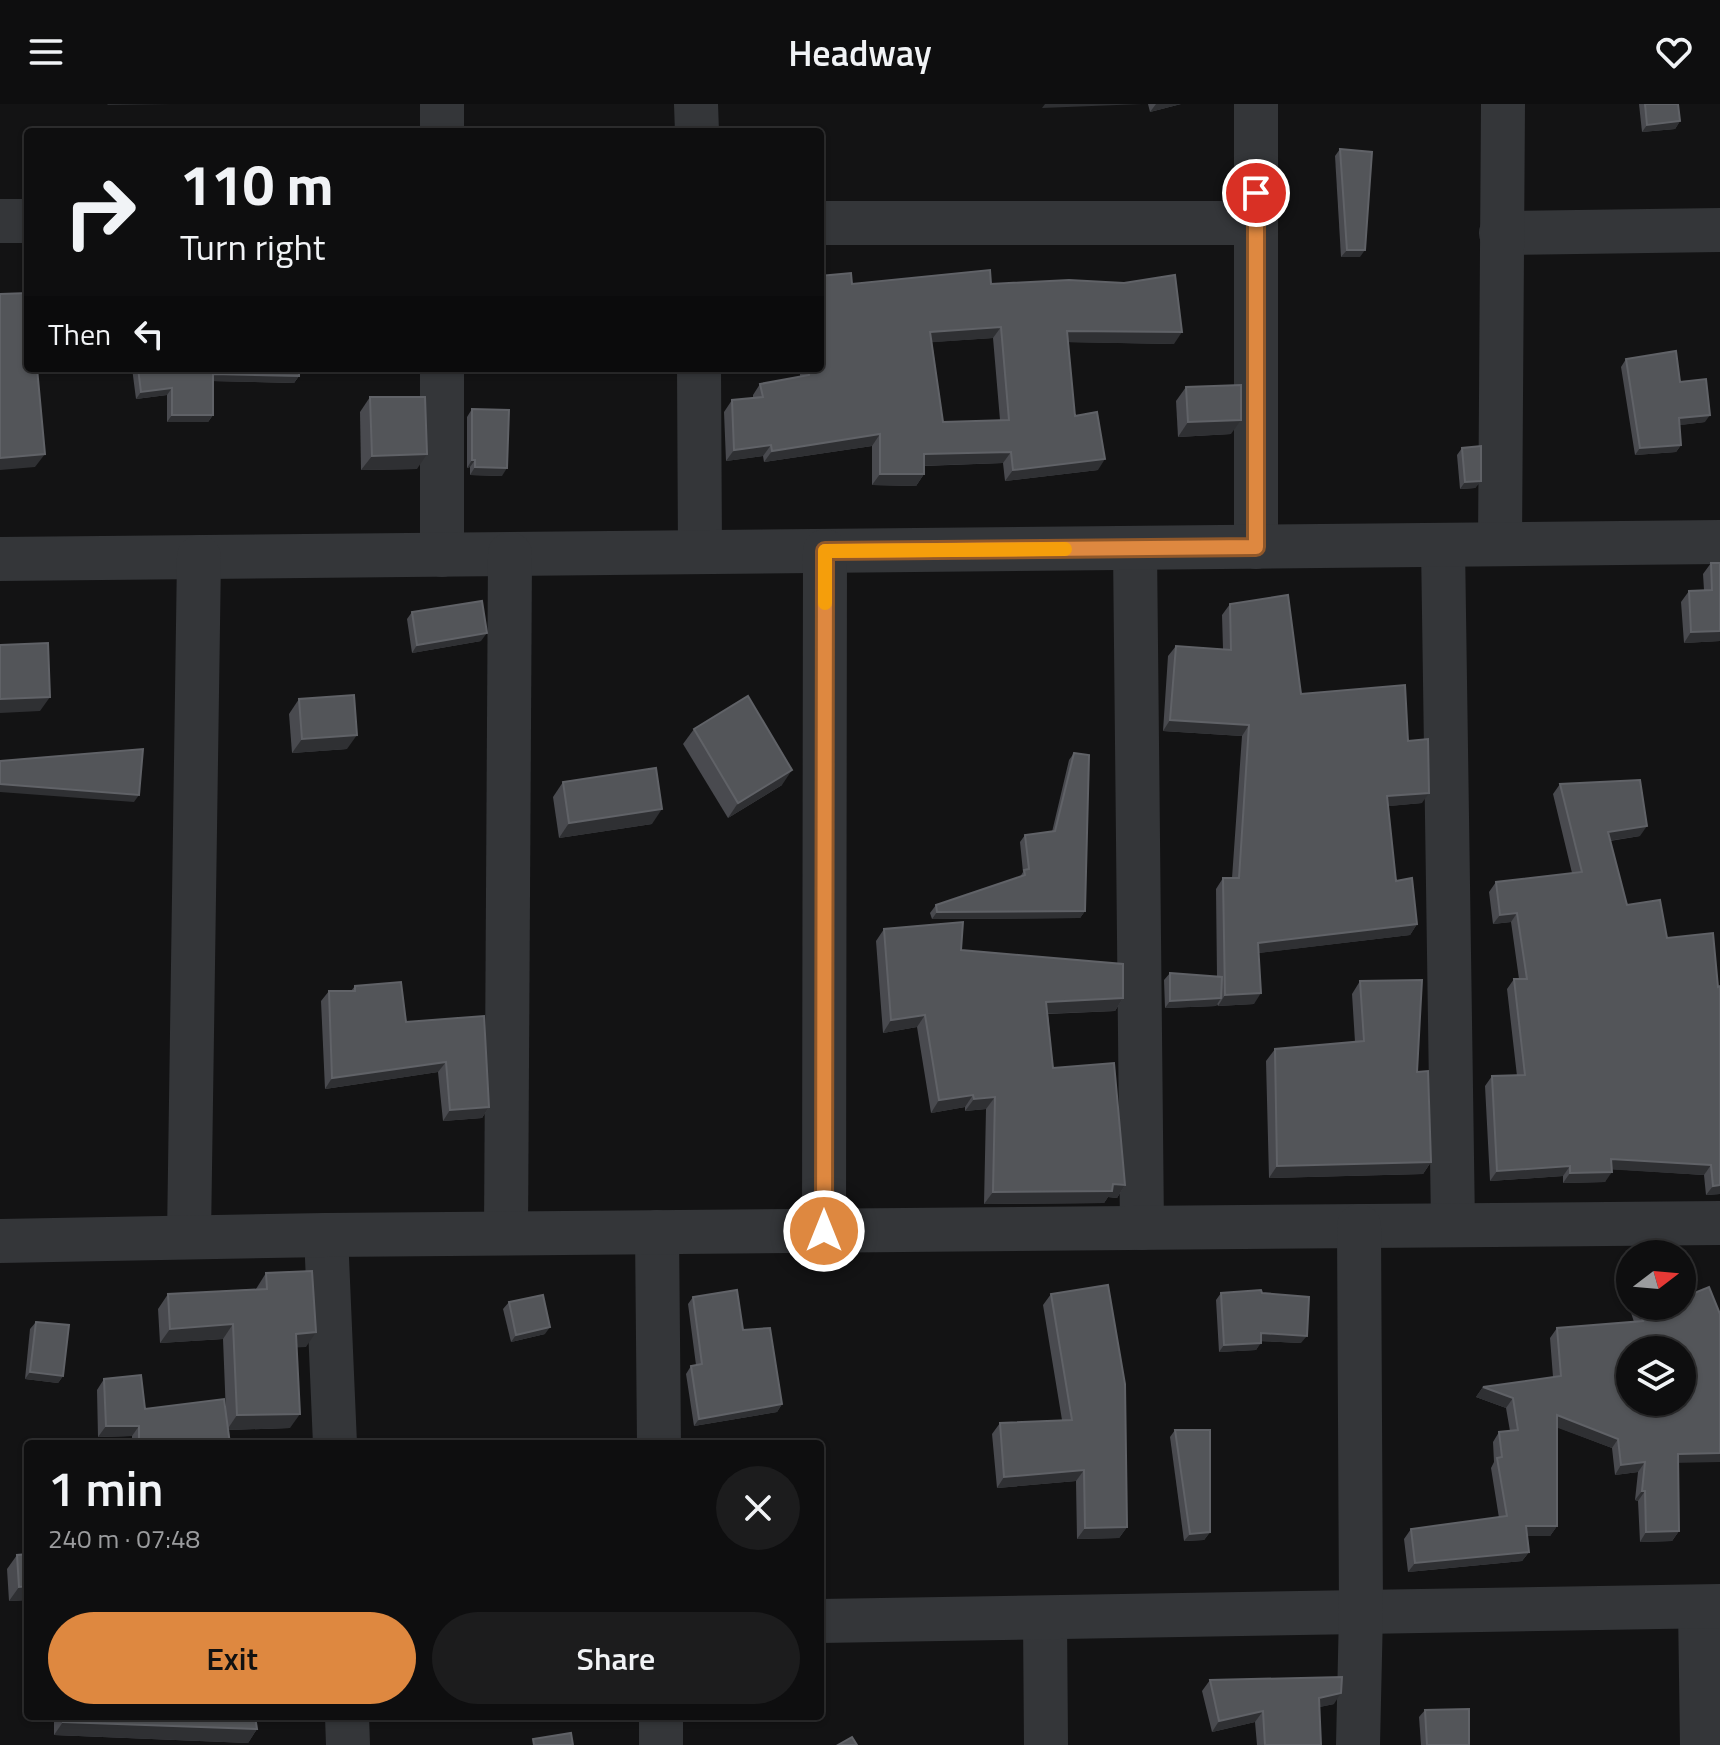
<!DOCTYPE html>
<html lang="en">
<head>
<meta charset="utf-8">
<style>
	:root { --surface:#0e0e0f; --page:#1c1c1d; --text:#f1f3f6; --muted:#9b9c9e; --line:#2e2e2f; --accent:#de8840 }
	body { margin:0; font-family:"Titillium Web",sans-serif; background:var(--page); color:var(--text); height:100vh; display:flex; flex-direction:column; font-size:30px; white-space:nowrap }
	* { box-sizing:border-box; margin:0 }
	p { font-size:26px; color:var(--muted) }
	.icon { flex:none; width:44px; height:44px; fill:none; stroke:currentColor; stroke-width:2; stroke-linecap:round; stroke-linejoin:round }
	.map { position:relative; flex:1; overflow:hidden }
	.sheet { position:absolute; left:24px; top:1336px; width:800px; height:280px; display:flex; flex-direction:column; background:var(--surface); border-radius:8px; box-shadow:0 2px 6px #0004,0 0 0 2px var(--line) }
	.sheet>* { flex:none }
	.top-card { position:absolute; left:24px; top:24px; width:800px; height:244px; border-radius:8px; box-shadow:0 2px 6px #0004,0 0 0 2px var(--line); background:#0e0e0f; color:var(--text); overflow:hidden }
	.needle { width:52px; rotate:74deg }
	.controls { position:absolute; left:1616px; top:1136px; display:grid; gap:16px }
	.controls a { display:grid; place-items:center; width:80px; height:80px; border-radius:50%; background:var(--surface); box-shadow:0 2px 6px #0004,0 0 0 2px var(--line); font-size:40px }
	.pin { position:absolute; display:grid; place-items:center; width:68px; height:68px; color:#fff; margin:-34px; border:4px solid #fff; border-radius:50%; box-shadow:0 2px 8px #0007 }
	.me { position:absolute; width:88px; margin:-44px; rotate:0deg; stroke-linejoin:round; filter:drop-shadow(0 0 6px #0008) }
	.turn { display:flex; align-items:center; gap:28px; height:168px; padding:0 24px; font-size:36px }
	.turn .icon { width:104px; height:104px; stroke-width:2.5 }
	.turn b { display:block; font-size:56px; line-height:68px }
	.then { display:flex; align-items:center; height:76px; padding:0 24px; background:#0003; gap:16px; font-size:30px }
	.round { display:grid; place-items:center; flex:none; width:84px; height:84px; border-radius:42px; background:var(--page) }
	.headline { display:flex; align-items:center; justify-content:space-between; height:136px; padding:0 24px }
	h1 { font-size:48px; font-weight:600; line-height:60px }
	.cta { display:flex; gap:16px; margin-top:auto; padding:16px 24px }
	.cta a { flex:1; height:92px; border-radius:48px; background:var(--accent); color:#111; font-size:32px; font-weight:600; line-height:92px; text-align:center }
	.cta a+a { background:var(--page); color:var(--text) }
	header { display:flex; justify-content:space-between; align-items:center; height:104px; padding:0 24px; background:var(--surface); font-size:36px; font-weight:600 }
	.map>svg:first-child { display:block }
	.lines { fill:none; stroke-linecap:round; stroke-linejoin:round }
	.street { stroke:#343639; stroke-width:44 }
	.wall { fill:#494a4f; fill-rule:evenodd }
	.shaded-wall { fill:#2f3033 }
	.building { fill:#535559; stroke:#606267; stroke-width:2; fill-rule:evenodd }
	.route-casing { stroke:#90582a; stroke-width:20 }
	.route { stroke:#de8840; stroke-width:14 }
	.slow { stroke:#f59e0b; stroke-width:14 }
</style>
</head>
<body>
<header><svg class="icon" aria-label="menu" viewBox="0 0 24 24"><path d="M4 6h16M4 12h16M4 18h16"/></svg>Headway<svg class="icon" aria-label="heart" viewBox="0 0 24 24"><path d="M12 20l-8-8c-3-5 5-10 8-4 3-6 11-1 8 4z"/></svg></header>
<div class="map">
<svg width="1720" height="1641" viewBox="0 0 1720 1641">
	<rect width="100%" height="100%" fill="#131314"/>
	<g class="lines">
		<g class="street">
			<path d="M696,0L697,28"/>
			<path d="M442,28V0"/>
			<path d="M0,117H28"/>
			<path d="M820,119H1256"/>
			<path d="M1501,129L1720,126"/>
			<path d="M699,264L700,448"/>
			<path d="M1500,440L1503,0"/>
			<path d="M1443,441L1453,1121"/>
			<path d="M1256,443V0"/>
			<path d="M1135,444L1142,1124"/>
			<path d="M442,451V264"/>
			<path d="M0,455L1720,438"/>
			<path d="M824,1127L825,447"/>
			<path d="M657,1128L659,1340"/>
			<path d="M506,1129L510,450"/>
			<path d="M326,1131L335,1340"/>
			<path d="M189,1133L199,453"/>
			<path d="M0,1137L326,1131L1720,1119"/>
			<path d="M1700,1503L1702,1641"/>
			<path d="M1045,1514L1046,1641"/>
			<path d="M820,1517L1720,1502"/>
			<path d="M347,1612L348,1641"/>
			<path d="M661,1612V1641"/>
			<path d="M1358,1641L1361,1508L1359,1122"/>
		</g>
	</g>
	<g class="wall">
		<path d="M1148,0H1181L1150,8Z"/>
		<path d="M1639,0H1678L1680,17L1675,25L1642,28Z"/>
		<path d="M1340,45L1360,153H1341L1335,52Z"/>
		<path d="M852,180H991L1174,240L1068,238L1075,312L1098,366L1005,377L1003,359L924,362V370L916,382L872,381V342L764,358L763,352L726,357L724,308L732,296L753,294V291L760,280L800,273V264H820ZM993,234L1000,316L943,318L932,238Z"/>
		<path d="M1626,255L1680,278L1705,318L1679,321L1681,341L1676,348L1635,351L1621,263Z"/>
		<path d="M132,264H299V272L294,279L213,277V311L208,318H167V291L136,295Z"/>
		<path d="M1186,283L1231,330L1178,333L1176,297Z"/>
		<path d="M370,293L417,365L361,366L360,308Z"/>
		<path d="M472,305L502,372L470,371V363L467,364V313Z"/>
		<path d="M1462,344L1481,377L1475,384L1460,385L1457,351Z"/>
		<path d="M1711,459L1720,537L1684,539L1681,498L1689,487L1704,486L1703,470Z"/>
		<path d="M1230,500L1301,590L1408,637L1422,699L1388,702L1396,777L1417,820L1410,831L1258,849L1254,900L1218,902L1217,900L1216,902L1165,904L1164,876L1170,869L1217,873L1216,785L1223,774H1232L1242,632L1163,627L1168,552L1176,542L1223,545L1222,511Z"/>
		<path d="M412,508L481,537L412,549L407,515Z"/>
		<path d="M299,595L347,645L292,649L289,610Z"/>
		<path d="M694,625L782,681L728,714L683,640Z"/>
		<path d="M1074,649L1085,807L1080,814L932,815L930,809L936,801L1020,773L1023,768L1020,738L1025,731L1052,728L1069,656Z"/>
		<path d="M563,678L652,720L559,734L553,693Z"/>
		<path d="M1560,680L1640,732L1610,737L1627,801L1720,1090L1706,1091L1704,1071L1611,1065L1605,1078L1563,1079V1072L1490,1077L1485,982L1492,972H1517L1507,885L1514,875H1519L1511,818L1493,820L1489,788L1496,778L1572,769L1553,690Z"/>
		<path d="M884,825L961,846L1123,894L1115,907L1048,910L1053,964L1125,1081L1117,1094L1108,1093L1104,1099L984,1100L986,1005L965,1007V1003L931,1009L917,923L883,929L876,837Z"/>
		<path d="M1360,877L1417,968L1431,1058L1423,1070L1269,1074L1266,957L1275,945L1355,938L1352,890Z"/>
		<path d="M355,882L406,918L484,912L489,1003L482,1014L443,1017L438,968L325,985L321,897L329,887H351Z"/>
		<path d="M266,1169L306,1243H297L290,1324L228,1326L230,1340H132V1332L98,1333L97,1286L104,1275L145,1305L226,1311L223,1235L160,1239L158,1205L168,1190L256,1185Z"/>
		<path d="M1629,1174L1630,1202H1682L1678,1359L1679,1427L1672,1437L1640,1438L1638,1397L1635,1396L1638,1368L1615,1371L1612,1344L1557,1323V1422L1550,1432H1527L1529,1448L1522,1457L1408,1468L1404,1435L1411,1425L1499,1414L1491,1364L1494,1358L1493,1338L1499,1328L1510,1327L1506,1304L1476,1293L1483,1283L1553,1273L1550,1234L1557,1224L1634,1218L1623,1184Z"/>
		<path d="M1221,1189H1262L1301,1239L1261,1237L1256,1246L1219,1248L1216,1196Z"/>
		<path d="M1051,1190L1127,1423L1119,1434L1077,1435L1076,1377L997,1384L992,1330L1000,1319L1062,1316L1043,1201Z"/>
		<path d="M693,1193L743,1226L782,1300L777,1308L694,1322L686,1270L691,1262L696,1261L688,1200Z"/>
		<path d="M509,1198L545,1230L511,1238L503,1205Z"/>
		<path d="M36,1218L63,1272L58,1279L25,1275L30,1225Z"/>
		<path d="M1175,1326L1210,1428L1204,1436L1184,1437L1170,1333Z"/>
		<path d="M17,1451L28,1496L9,1497L7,1465Z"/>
		<path d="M1210,1576L1334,1600L1319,1603L1321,1641H1257L1255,1618L1212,1628L1202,1587Z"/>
		<path d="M1425,1606L1469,1641H1421L1419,1613Z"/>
		<path d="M54,1612H255L257,1625L248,1639L54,1631Z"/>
	</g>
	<g class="shaded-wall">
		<path d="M108,0H172L107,1Z"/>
		<path d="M1045,0H1142L1042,4Z"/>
		<path d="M1156,0H1181L1150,8Z"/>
		<path d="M1680,17L1675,25L1642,28L1647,21Z"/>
		<path d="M1347,146H1365L1360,153H1341Z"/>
		<path d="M1001,223L993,234L922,239L930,228Z"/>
		<path d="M1067,227L1182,228L1174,240L1059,238Z"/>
		<path d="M213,270L299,272L294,279L208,277Z"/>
		<path d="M172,284L167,291L136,295L141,288Z"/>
		<path d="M172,311H213L208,318H167Z"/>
		<path d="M1710,311L1705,318L1674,322L1679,314Z"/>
		<path d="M1241,316L1231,330L1178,333L1188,318Z"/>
		<path d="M880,330L872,342L764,358L772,347Z"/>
		<path d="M771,341L763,352L726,357L734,346Z"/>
		<path d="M1681,341L1676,348L1635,351L1640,344Z"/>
		<path d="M1011,348L1003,359L916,362L924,350Z"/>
		<path d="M45,350L35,363L0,366V354Z"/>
		<path d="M427,350L417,365L361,366L372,352Z"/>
		<path d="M1105,355L1098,366L1005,377L1013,366Z"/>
		<path d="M472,356H475L470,363L467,364Z"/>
		<path d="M475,363L507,364L502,372L470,371Z"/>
		<path d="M880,370H924L916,382L872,381Z"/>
		<path d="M1481,377L1475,384L1460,385L1465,378Z"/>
		<path d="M1720,527V537L1684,539L1691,528Z"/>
		<path d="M487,529L481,537L412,549L417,541Z"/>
		<path d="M50,593L40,607L0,609V595Z"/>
		<path d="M1170,616L1249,621L1242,632L1163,627Z"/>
		<path d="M357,631L347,645L292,649L302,635Z"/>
		<path d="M792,666L782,681L728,714L738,699Z"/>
		<path d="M0,680L139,691L134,698L0,688Z"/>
		<path d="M1429,689L1422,699L1380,703L1387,692Z"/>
		<path d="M662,705L652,720L559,734L569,719Z"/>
		<path d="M1647,722L1640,732L1601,738L1608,728Z"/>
		<path d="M1085,807L1080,814L932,815L937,808Z"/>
		<path d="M1517,809L1511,818L1493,820L1500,811Z"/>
		<path d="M1417,820L1410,831L1250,850L1258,839Z"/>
		<path d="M1261,889L1254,900L1218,902L1225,891Z"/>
		<path d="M1123,894L1115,907L1038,910L1046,898Z"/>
		<path d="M1221,894L1216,902L1165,904L1170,897Z"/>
		<path d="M925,911L917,923L883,929L891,916Z"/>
		<path d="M446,958L438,968L325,985L332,974Z"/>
		<path d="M973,991L965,1003L931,1009L939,996Z"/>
		<path d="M995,993L986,1005L965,1007L974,995Z"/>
		<path d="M489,1003L482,1014L443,1017L450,1006Z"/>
		<path d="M1611,1055L1711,1061L1704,1071L1604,1065Z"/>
		<path d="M1431,1058L1423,1070L1269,1074L1277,1062Z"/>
		<path d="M1570,1062L1563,1072L1490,1077L1497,1067Z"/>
		<path d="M1612,1068L1605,1078L1563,1079L1570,1069Z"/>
		<path d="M1113,1080L1125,1081L1117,1094L1108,1093L1104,1099L984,1100L993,1088Z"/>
		<path d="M1720,1081V1090L1706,1091L1713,1082Z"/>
		<path d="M233,1220L223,1235L160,1239L170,1225Z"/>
		<path d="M550,1223L545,1230L511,1238L516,1231Z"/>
		<path d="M316,1228L306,1243L286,1244L296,1230Z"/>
		<path d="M1261,1229L1307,1232L1301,1239L1256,1237Z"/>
		<path d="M1261,1239L1256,1246L1219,1248L1224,1241Z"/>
		<path d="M30,1268L63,1272L58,1279L25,1275Z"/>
		<path d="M1483,1283L1513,1294L1506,1304L1476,1293Z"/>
		<path d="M782,1300L777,1308L694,1322L699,1315Z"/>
		<path d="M300,1310L290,1324L227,1326L237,1311Z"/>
		<path d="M1557,1311L1618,1335L1612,1344L1550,1321Z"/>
		<path d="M106,1322H139L132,1332L98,1333Z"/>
		<path d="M1720,1349V1358L1671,1359L1678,1350Z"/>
		<path d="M1645,1358L1638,1368L1615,1371L1621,1361Z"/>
		<path d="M1084,1366L1076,1377L997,1384L1004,1373Z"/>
		<path d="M1642,1387H1645L1638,1397L1635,1396Z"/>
		<path d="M1526,1422H1557L1550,1432H1520Z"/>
		<path d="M1127,1423L1119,1434L1077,1435L1085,1424Z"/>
		<path d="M1679,1427L1672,1437L1640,1438L1646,1428Z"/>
		<path d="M1210,1428L1204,1436L1184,1437L1190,1430Z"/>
		<path d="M1529,1448L1522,1457L1408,1468L1415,1459Z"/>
		<path d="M28,1482V1496L9,1497L19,1483Z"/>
		<path d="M1341,1589L1334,1600L1311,1605L1319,1594Z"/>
		<path d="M1263,1607L1255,1618L1212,1628L1219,1617Z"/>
		<path d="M63,1618L257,1625L248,1639L54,1631Z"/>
	</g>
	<g class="building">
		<path d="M1645,0H1678L1680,17L1647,21Z"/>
		<path d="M1340,45L1372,48L1365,146H1347Z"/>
		<path d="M990,166L991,180L1069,176L1124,179L1175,171L1182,228L1067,227L1075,312L1097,308L1105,355L1013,366L1011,348L924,350V370H880V330L772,347L771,341L734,346L732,296L763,293L760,280L809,271V264H820V172L851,169L852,180ZM1001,223L1009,316L943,318L930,228Z"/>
		<path d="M28,189V264H37L45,350L0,354V190Z"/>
		<path d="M1676,247L1680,278L1706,275L1710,311L1679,314L1681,341L1640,344L1626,255Z"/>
		<path d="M138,264H299V272L213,270V311H172V284L141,288Z"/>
		<path d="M1241,281V316L1188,318L1186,283Z"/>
		<path d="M370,293H425L427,350L372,352Z"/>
		<path d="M472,305L509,306L507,364L475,363V356H472Z"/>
		<path d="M1481,342V377L1465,378L1462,344Z"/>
		<path d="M1711,459H1720V527L1691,528L1689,487L1712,486Z"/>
		<path d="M1288,491L1301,590L1405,581L1408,637L1428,635L1429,689L1387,692L1396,777L1412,774L1417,820L1258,839L1261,889L1225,891L1223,774H1239L1249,621L1170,616L1176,542L1231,546L1230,500Z"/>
		<path d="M482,497L487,529L417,541L412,508Z"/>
		<path d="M48,539L50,593L0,595V541Z"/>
		<path d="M354,591L357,631L302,635L299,595Z"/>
		<path d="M748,592L792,666L738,699L694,625Z"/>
		<path d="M143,645L139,691L0,680V657Z"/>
		<path d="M1074,649L1089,651L1085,807L937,808L936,801L1025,771L1024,766L1029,765L1025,731L1055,727Z"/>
		<path d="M656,664L662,705L569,719L563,678Z"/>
		<path d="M1640,676L1647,722L1608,728L1627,801L1660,796L1667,834L1713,829L1718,883L1720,882V1081L1713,1082L1711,1061L1611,1055L1612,1068L1570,1069V1062L1497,1067L1492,972L1525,971L1514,875H1527L1517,809L1500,811L1496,778L1582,768L1560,680Z"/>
		<path d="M963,818L961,846L1123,860V894L1046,898L1053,964L1114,959L1125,1081L1113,1080L1112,1087L993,1088L995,993L974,995L973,991L939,996L925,911L891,916L884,825Z"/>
		<path d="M1170,869L1222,873L1221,894L1170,897Z"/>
		<path d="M1422,876L1417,968L1428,967L1431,1058L1277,1062L1275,945L1364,937L1360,877Z"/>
		<path d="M401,878L406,918L484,912L489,1003L450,1006L446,958L332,974L329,887H355V882Z"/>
		<path d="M312,1167L316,1228L296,1230L300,1310L237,1311L233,1220L170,1225L168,1190L267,1185L266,1169Z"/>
		<path d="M1108,1181L1125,1280L1127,1423L1085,1424L1084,1366L1004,1373L1000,1319L1072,1316L1051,1190Z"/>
		<path d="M1709,1183L1720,1210V1349L1678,1350L1679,1427L1646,1428L1645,1387H1642L1645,1358L1621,1361L1618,1335L1557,1311V1422H1526L1529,1448L1415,1459L1411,1425L1507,1412L1497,1354L1502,1353L1499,1328L1518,1326L1513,1294L1483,1283L1561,1272L1557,1224L1643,1217L1638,1202H1682V1194ZM1630,1246H1682V1298H1630Z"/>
		<path d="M737,1186L743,1226L770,1224L782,1300L699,1315L691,1262L702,1260L693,1193Z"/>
		<path d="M1261,1186L1262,1189L1309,1193L1307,1232L1261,1229V1239L1224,1241L1221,1189Z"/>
		<path d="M543,1191L550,1223L516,1231L509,1198Z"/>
		<path d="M36,1218L69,1221L63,1272L30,1268Z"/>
		<path d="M141,1271L145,1305L224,1295L230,1340H139V1322H106L104,1275Z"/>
		<path d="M1175,1326H1210V1428L1190,1430Z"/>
		<path d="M28,1450V1482L19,1483L17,1451Z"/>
		<path d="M1342,1573L1341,1589L1319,1594L1321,1641H1265L1263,1607L1219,1617L1210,1576Z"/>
		<path d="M1469,1605V1641H1427L1425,1606Z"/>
		<path d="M63,1612H255L257,1625L63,1618Z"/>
		<path d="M571,1629L573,1641H534L533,1635Z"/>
		<path d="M852,1633L857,1641H838Z"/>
	</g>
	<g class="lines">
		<defs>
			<path id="route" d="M824,1127L825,447L1256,443V89"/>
		</defs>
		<use href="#route" class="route-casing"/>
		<use href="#route" class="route"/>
		<path class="slow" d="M825,499V447L1065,445"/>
	</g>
</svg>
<div class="controls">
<a><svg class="needle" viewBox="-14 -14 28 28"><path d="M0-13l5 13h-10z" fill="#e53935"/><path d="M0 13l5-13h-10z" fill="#9b9c9e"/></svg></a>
<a><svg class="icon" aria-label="layers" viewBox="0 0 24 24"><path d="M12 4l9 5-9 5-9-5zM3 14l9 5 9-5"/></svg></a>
</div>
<div class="pin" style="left:1256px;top:89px;background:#d93025"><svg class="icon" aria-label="arrive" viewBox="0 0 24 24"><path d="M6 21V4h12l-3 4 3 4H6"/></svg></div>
<svg class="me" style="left:824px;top:1127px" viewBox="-20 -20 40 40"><circle r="17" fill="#de8840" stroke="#fff" stroke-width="3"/><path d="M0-11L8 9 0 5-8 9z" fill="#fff"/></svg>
<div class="top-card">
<div class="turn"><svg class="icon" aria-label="right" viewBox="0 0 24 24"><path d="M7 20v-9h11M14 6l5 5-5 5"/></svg><div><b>110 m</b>Turn right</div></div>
<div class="then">Then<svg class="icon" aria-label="left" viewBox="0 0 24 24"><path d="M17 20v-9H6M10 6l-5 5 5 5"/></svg></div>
</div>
<section class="sheet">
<div class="headline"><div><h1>1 min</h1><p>240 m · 07:48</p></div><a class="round"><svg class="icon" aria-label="close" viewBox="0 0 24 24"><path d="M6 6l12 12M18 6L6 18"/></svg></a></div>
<div class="cta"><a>Exit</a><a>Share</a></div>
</section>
</div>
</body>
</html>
